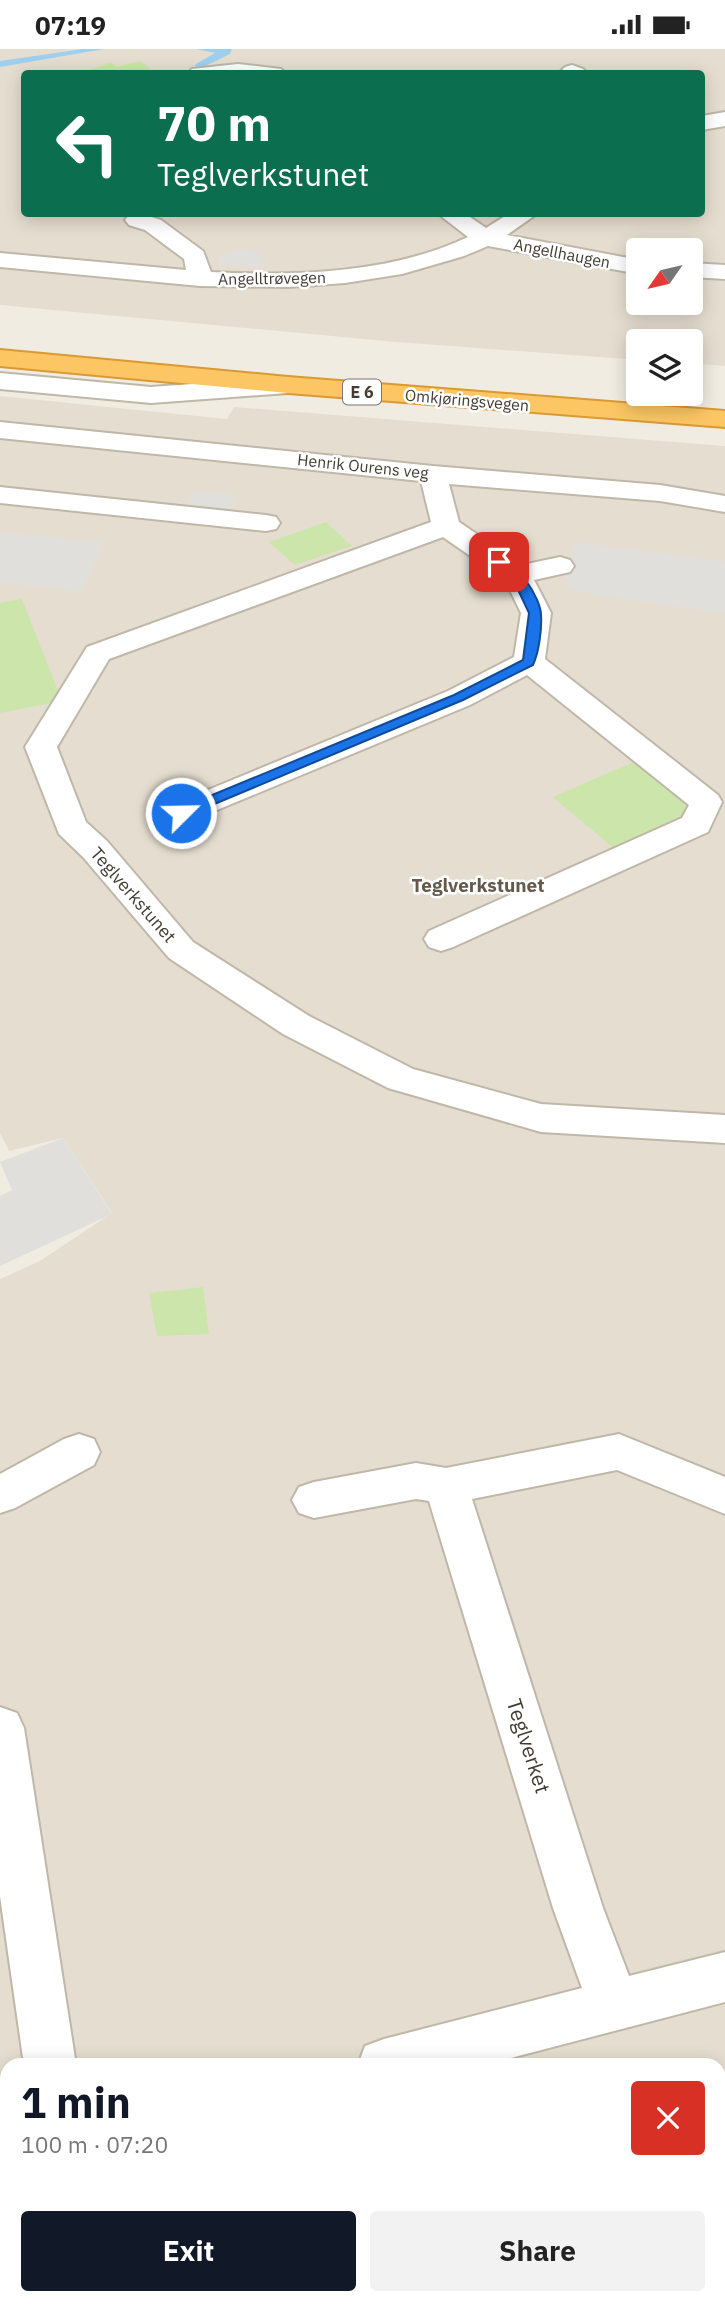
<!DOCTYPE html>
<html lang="en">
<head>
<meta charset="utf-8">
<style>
	:root { --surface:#fff; --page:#f2f2f2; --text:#222; --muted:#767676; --accent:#111827 }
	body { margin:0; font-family:"IBM Plex Sans",sans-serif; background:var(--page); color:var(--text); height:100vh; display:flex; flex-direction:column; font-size:26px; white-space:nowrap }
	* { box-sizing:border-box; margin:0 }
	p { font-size:23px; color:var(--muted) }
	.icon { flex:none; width:38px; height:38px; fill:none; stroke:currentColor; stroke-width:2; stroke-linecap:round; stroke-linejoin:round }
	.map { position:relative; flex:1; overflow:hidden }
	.panel { position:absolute; left:0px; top:2009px; width:726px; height:247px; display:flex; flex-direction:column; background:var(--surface); border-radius:21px 21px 0 0; box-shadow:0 4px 18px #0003 }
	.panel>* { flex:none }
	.banner { position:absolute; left:21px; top:21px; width:684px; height:147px; border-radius:7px; box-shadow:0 4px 18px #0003; background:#0b6e4f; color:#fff; overflow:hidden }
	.needle { width:46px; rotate:236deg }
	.buttons { position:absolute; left:626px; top:189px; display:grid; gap:14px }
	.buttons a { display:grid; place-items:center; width:77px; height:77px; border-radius:7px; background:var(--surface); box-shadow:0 4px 18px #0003; font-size:35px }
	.pin { position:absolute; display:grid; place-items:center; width:60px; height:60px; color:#fff; margin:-30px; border-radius:14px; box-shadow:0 4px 10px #0006 }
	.me { position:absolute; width:77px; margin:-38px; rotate:67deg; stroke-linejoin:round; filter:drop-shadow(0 0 5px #0008) }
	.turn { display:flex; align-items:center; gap:24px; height:147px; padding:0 21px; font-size:32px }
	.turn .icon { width:91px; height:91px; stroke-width:2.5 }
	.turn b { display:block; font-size:49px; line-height:60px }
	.round { display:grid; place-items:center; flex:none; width:74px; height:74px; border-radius:7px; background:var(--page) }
	.head { display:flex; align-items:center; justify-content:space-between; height:119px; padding:0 21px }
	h1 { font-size:42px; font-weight:800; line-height:52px; color:var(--accent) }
	.cta { display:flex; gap:14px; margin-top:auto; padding:14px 21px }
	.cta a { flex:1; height:80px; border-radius:7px; background:var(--accent); color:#fff; font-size:28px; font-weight:800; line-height:80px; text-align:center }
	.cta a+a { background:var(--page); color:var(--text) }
	.status { display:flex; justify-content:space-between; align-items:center; height:49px; padding:0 35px; background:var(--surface); direction:ltr }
	.status svg { height:19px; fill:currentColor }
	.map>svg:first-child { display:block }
	.residential { fill:#e5ded0; fill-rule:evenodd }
	.green { fill:#cce5ab }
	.parking { fill:#e1dfdb }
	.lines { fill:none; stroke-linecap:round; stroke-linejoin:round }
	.stream { fill:#9ecfee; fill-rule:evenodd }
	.minor-casing { stroke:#bfb7a8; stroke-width:4 }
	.highway-casing { stroke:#da9933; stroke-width:4 }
	.minor { fill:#fff; fill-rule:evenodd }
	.highway { fill:#fbc663; fill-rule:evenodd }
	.route { fill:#1a73e8; stroke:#114b97; stroke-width:2 }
	.labels { text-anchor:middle; stroke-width:5; stroke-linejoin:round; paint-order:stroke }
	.far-street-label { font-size:16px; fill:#423c33; stroke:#fff }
	.shield { fill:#fff; stroke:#7b7670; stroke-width:2 }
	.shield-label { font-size:16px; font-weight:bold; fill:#423c33 }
	.street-label { font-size:18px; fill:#423c33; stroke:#fff }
	.neighbourhood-label { font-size:19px; font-weight:bold; fill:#655a4a; stroke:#fff }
	.near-street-label { font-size:21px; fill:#423c33; stroke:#fff }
</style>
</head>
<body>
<div class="status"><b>07:19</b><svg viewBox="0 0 49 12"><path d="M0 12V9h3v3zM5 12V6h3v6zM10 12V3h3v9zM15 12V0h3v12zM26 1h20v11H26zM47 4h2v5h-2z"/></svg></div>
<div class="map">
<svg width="725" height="2255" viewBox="0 0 725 2255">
	<rect width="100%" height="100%" fill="#f1ece2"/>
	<g class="residential">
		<path d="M0,0H725V317L691,314V292H639V311L396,293L0,256ZM24,24H702V164H24ZM639,201H691V254H639Z"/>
		<path d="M0,347L227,370L234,358L725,397V2160L719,2161V2016H7V2249H348L319,2255H0V1230L40,1212L112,1164L63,1089L9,1102L0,1084Z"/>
	</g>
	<g class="green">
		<path d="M140,12L150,20L135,24H79L111,14L117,18Z"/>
		<path d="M326,473L352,497L295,516L269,493Z"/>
		<path d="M22,550L62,652L0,664V554Z"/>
		<path d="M638,711L690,752L684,774L617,802L553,748Z"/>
		<path d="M203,1238L209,1285L157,1287L149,1244Z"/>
	</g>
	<g class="parking">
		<path d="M239,200L257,202L264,218L219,216L217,207Z"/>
		<path d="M195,441L236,446L231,461L187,457Z"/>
		<path d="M0,484L105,493L81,542L0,533Z"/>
		<path d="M575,493L725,513V564L628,551L571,540L564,529Z"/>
		<path d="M63,1089L112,1165L0,1217V1147L12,1141L0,1113Z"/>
	</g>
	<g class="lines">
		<g class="stream">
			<path d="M83,0H104L0,18V12Z"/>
			<path d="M196,0H232L230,5L199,20L195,17L196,15L215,4Z"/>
		</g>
		<defs>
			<g id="minor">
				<path d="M238,15L281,20L285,24H188L192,20Z"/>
				<path d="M572,16L583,20L587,24H563L561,22L565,18Z"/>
				<path d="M725,63V77L702,81V67Z"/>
				<path d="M139,164L161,171L203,202L211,223C295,227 390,225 468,188L437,164H464L486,179L510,164H538L507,186L639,211V225L488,197L464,207L402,225L345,234L288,238L200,237L0,218V204L186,221L184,210L145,181L129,176L125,171L129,166Z"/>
				<path d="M691,214L725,216V230L691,228Z"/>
				<path d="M0,324L151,338L288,328L297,330L301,336L297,342L288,344L151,354L0,340Z"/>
				<path d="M0,373L433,417L660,436L725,447V463L660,452L449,435L459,473L522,516L560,508L570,511L574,517L570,523L534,531L551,564L545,610L718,746L722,753L708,783L453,898L441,902L429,898L424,890L429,882L682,769L689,756L527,626L470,656L193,771L181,774L169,771L165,764L169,757L448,642L514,608L521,564L505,531L443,488L109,610L57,698L86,773L107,792L193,893L309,967L413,1020L541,1055L725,1066V1094L541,1083L388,1039L283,985L169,909L83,808L59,785L25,698L87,598L431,473L421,432L0,389Z"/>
				<path d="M0,438L266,466L276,468L280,474L276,480L266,482L0,454Z"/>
				<path d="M79,1385L94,1390L100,1403L94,1416L15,1459L0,1464V1425L64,1390Z"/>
				<path d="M619,1385L725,1428V1465L617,1421L472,1450L603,1859L629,1927L725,1903V1953L484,2016H358L365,1997L384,1990L582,1939L553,1859L429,1452L416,1450L314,1469L299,1464L292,1451L299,1438L314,1433L416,1414L446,1419Z"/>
				<path d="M0,1658L17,1664L24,1679L76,2016H24L0,1847Z"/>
				<path d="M7,2077V2131L0,2132V2078Z"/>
				<path d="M719,2228L725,2237V2255H650L652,2249H719Z"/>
			</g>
			<path id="highway" d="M0,301L288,328L725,362V378L288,344L0,317Z"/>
		</defs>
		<use href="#minor" class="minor-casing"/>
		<use href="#highway" class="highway-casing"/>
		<use href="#minor" class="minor"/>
		<use href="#highway" class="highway"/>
	</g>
	<path class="route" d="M495,511C515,508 541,549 541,566C542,580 539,603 533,616L463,651L186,767H176V761L454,646L523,611L529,564L512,528L495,516Z"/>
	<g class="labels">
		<g class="far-street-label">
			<text transform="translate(562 204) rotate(11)" y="6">Angellhaugen</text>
			<text transform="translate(272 229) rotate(-1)" y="6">Angelltrøvegen</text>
			<text transform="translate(467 351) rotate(5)" y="6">Omkjøringsvegen</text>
			<text transform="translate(363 417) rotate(6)" y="6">Henrik Ourens veg</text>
		</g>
		<rect class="shield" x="343" y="330.5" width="38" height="25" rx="5"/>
		<g class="shield-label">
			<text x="362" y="349">E 6</text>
		</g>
		<g class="street-label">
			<text transform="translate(133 846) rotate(49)" y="6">Teglverkstunet</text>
		</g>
		<g class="neighbourhood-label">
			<text x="478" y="843">Teglverkstunet</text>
		</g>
		<g class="near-street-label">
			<text transform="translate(528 1697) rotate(72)" y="7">Teglverket</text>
		</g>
	</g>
</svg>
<div class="buttons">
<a><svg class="needle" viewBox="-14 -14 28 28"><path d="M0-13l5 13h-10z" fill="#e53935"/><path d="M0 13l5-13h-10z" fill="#767676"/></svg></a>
<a><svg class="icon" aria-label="layers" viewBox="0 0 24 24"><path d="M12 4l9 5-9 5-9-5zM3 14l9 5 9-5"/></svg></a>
</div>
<div class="pin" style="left:499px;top:513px;background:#d93025"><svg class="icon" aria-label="arrive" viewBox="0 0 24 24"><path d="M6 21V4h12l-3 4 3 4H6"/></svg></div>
<svg class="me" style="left:181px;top:764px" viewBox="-20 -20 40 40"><circle r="17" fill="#1a73e8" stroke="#fff" stroke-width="3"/><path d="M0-11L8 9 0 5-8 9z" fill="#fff"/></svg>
<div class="banner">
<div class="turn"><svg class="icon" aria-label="left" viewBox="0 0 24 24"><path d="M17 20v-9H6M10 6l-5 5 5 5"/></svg><div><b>70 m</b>Teglverkstunet</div></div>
</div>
<section class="panel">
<div class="head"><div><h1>1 min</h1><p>100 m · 07:20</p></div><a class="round" style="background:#d93025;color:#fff"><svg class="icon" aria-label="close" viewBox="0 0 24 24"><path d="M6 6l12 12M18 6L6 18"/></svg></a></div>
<div class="cta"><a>Exit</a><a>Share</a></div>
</section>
</div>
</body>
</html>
